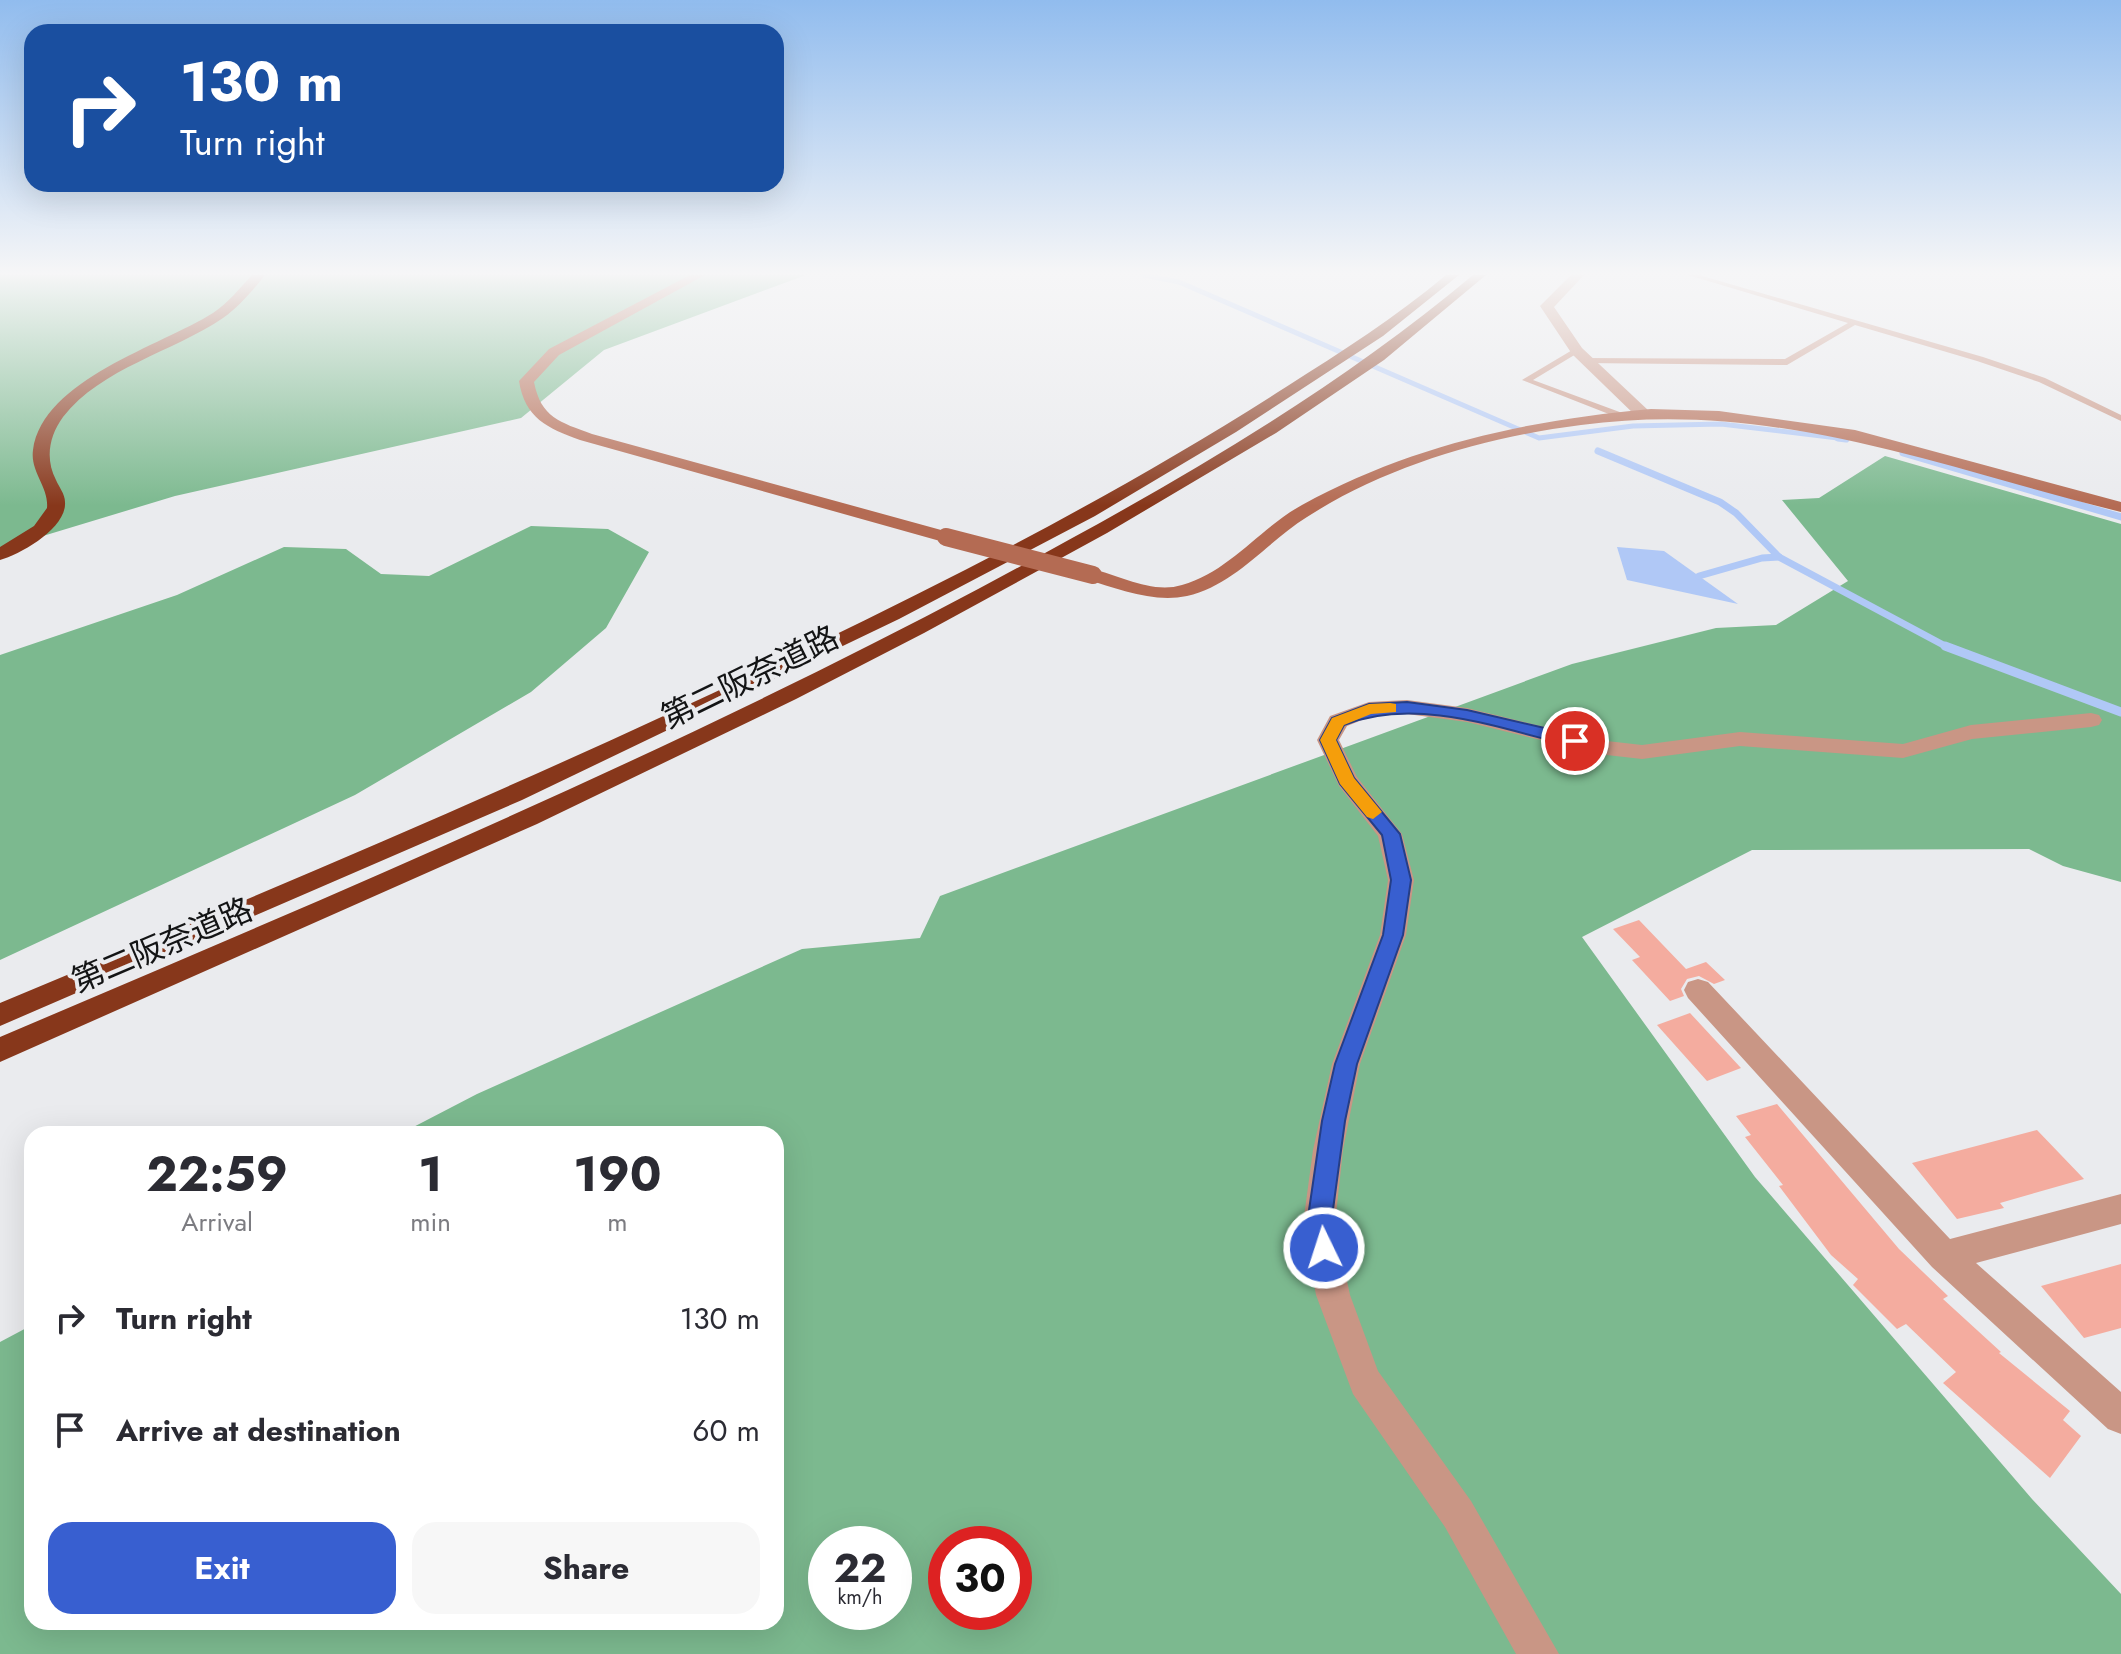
<!DOCTYPE html>
<html lang="en">
<head>
<meta charset="utf-8">
<style>
	:root { --surface:#fff; --page:#f7f7f7; --text:#2b2b33; --muted:#7c7c81; --accent:#385fd0 }
	body { margin:0; font-family:Jost,"Noto Sans JP",sans-serif; background:var(--page); color:var(--text); height:100vh; display:flex; flex-direction:column; font-size:30px; white-space:nowrap }
	* { box-sizing:border-box; margin:0 }
	p { font-size:26px; color:var(--muted) }
	.icon { flex:none; width:44px; height:44px; fill:none; stroke:currentColor; stroke-width:2; stroke-linecap:round; stroke-linejoin:round }
	.map { position:relative; flex:1; overflow:hidden }
	.panel { position:absolute; left:24px; top:1126px; width:760px; height:504px; display:flex; flex-direction:column; background:var(--surface); border-radius:24px; box-shadow:0 8px 32px #0002 }
	.panel>* { flex:none }
	.hud { position:absolute; left:24px; top:24px; width:760px; height:168px; border-radius:24px; box-shadow:0 8px 32px #0002; background:#1a4fa0; color:#fff; overflow:hidden }
	.speed { position:absolute; left:808px; top:1526px; display:flex; gap:16px; font-size:40px; font-weight:700; text-align:center }
	.speed>* { display:grid; place-content:center; width:104px; height:104px; border-radius:50%; background:var(--surface); box-shadow:0 8px 32px #0002; line-height:1 }
	.speed small { font-size:20px; font-weight:400 }
	.speed .limit { border:12px solid #d22; background:#fff; color:#111 }
	.pin { position:absolute; display:grid; place-items:center; width:68px; height:68px; color:#fff; margin:-34px; border:4px solid #fff; border-radius:50%; box-shadow:0 2px 8px #0007 }
	.me { position:absolute; width:88px; margin:-44px; rotate:356deg; stroke-linejoin:round; filter:drop-shadow(0 0 6px #0008) }
	.turn { display:flex; align-items:center; gap:28px; height:168px; padding:0 24px; font-size:36px }
	.turn .icon { width:104px; height:104px; stroke-width:2.5 }
	.turn b { display:block; font-size:56px; line-height:68px }
	.eta { display:flex; justify-content:space-evenly; align-items:center; height:136px; text-align:center }
	.eta b { font-size:48px; font-weight:700; line-height:56px }
	.button { display:flex; gap:16px; margin-top:auto; padding:16px 24px }
	.button a { flex:1; height:92px; border-radius:24px; background:var(--accent); color:#fff; font-size:32px; font-weight:700; line-height:92px; text-align:center }
	.button a+a { background:var(--page); color:var(--text) }
	ul { padding:0; list-style:none }
	li { display:flex; align-items:center; gap:24px; height:112px; padding:0 24px }
	li div { flex:1 }
	li b { display:block; font-size:30px }
	li em { font-style:normal }
	.map>svg:first-child { display:block }
	.forest { fill:#7cb98f; fill-rule:evenodd }
	.water { fill:#b0c8f6 }
	.lines { fill:none; stroke-linecap:round; stroke-linejoin:round }
	.stream-far2 { stroke:#b0c8f6; stroke-width:5 }
	.stream-far1 { stroke:#b0c8f6; stroke-width:7 }
	.stream { stroke:#b0c8f6; stroke-width:9 }
	.building { fill:#f4ac9f }
	.lane { fill:#c99685; fill-rule:evenodd }
	.street { fill:#c99685; fill-rule:evenodd }
	.secondary { fill:#b46b53; fill-rule:evenodd }
	.highway { fill:#87371b; fill-rule:evenodd }
	.secondary-bridge { stroke:#b46b53; stroke-width:18 }
	.route { fill:#385fd0; stroke:#243e87; stroke-width:2 }
	.slow { fill:#f59e0b }
	.labels { text-anchor:middle; stroke-width:8; stroke-linejoin:round; paint-order:stroke }
	.street-label { font-size:32px; fill:#131415; stroke:#eaebee }
</style>
</head>
<body>
<div class="map">
<svg width="2121" height="1654" viewBox="0 0 2121 1654">
	<rect width="100%" height="100%" fill="#eaebee"/>
	<g class="forest">
		<path d="M0,275H806L604,350L521,418L175,496L0,549Z"/>
		<path d="M1885,456L2121,524V882L2063,866L2029,849L1752,850L1582,937L1755,1177L2032,1499L2121,1594V1654H0V1342L32,1325V1622H776V1134H400L477,1094L802,949L920,938L940,896L1572,664L1716,628L1776,625L1848,581L1782,500L1819,498ZM826,1544H894V1612H826ZM946,1544H1014V1612H946Z"/>
		<path d="M531,526L608,529L649,552L606,628L531,692L355,795L0,960V655L177,595L284,547L346,549L381,574L429,576Z"/>
	</g>
	<path class="water" d="M1617,547L1664,551L1738,604L1627,580Z"/>
	<g class="lines">
		<path class="stream-far2" d="M1144,275L1179,282L1539,438L1633,426L1721,424L1846,439"/>
		<g class="stream-far1">
			<path d="M1838,438L1846,439"/>
			<path d="M1598,451L1720,502L1736,513L1779,557L1949,648"/>
			<path d="M1903,453L2121,517"/>
			<path d="M1699,576L1762,558L1779,557"/>
		</g>
		<path class="stream" d="M1945,646L2121,712"/>
	</g>
	<g class="building">
		<path d="M1639,920L1686,969L1706,962L1725,980L1714,984L1699,976L1687,979L1681,989L1684,996L1670,1001L1632,960L1640,957L1613,929Z"/>
		<path d="M1690,1013L1741,1068L1707,1081L1657,1025Z"/>
		<path d="M1777,1104L1899,1249L1948,1296L1943,1299L2001,1352L1999,1353L2070,1411L2063,1420L2081,1436L2050,1478L1943,1383L1956,1372L1906,1324L1897,1329L1853,1285L1858,1279L1831,1255L1779,1186L1783,1185L1745,1137L1751,1135L1736,1116Z"/>
		<path d="M2037,1130L2084,1179L2000,1203L2004,1208L1957,1219L1912,1163Z"/>
		<path d="M2121,1264V1328L2084,1338L2041,1286Z"/>
	</g>
	<g class="lines">
		<g class="lane">
			<path d="M1688,275H1699L1983,357L2045,378L2121,415V421L2039,382L1977,361L1855,325L1787,365L1583,363L1582,361L1586,358L1785,359L1848,323Z"/>
			<path d="M1574,349L1581,351L1533,380L1625,414V418H1619L1522,380Z"/>
		</g>
		<g class="street">
			<path d="M1571,275H1584L1554,307L1582,348L1650,412V418H1638L1572,354L1540,306Z"/>
			<path d="M1407,700L1467,708L1598,740L1642,745L1740,732L1903,744L1971,725L2091,713L2099,715L2102,720L2099,725L2091,727L1972,739L1903,758L1740,746L1642,759L1598,754L1467,722L1407,714L1372,716L1347,726L1339,740L1357,777L1402,834L1414,880L1406,935L1360,1064L1343,1150L1335,1224L1350,1295L1378,1371L1471,1501L1559,1654H1516L1445,1527L1353,1394L1316,1295L1303,1224L1313,1150L1332,1064L1380,935L1388,880L1378,836L1339,786L1317,740L1330,716L1369,702Z"/>
			<path d="M1698,979L1708,982L1950,1239L2121,1194V1224L1976,1263L2121,1392V1434L2108,1429L1932,1267L1688,998L1684,990L1688,982Z"/>
		</g>
		<g class="secondary">
			<path d="M690,275H705L559,355L534,382C541,418 560,422 592,434L952,533L955,537L952,541H940L580,440C547,428 525,418 519,381L549,349Z"/>
			<path d="M1651,409L1719,411L1855,430L2121,502V512C1938,467 1775,399 1581,425C1487,437 1388,465 1307,517C1267,542 1235,585 1187,596C1153,603 1118,589 1086,579L1084,575L1093,569C1120,576 1153,594 1182,585C1229,572 1260,528 1302,505C1411,445 1528,420 1651,409Z"/>
		</g>
		<g class="highway">
			<path d="M252,275H265C253,290 239,307 223,318C173,352 101,368 63,417C49,436 45,459 56,480C59,487 65,494 65,502C67,528 21,554 0,560V547L34,526L47,508C49,487 30,472 33,450C43,379 161,346 213,313C228,303 240,288 252,275Z"/>
			<path d="M1446,275H1459L1383,336L1236,432L1095,516L899,619L522,800L0,1026V1003C326,867 652,730 967,569C1076,513 1183,453 1286,387C1341,352 1396,317 1446,275Z"/>
			<path d="M1473,275H1486L1384,360L1276,433L1107,533L924,633L796,699L537,824L0,1062V1037C331,896 662,757 980,588C1152,496 1323,401 1473,275Z"/>
		</g>
		<path class="secondary-bridge" d="M946,537L1093,575"/>
	</g>
	<linearGradient id="sky" x2="0" y2="1"><stop stop-color="#91bcee"/><stop offset="0.54" stop-color="#f6f6f7"/><stop offset="1" stop-color="#f6f6f7" stop-opacity="0"/></linearGradient>
	<rect width="2121" height="506" fill="url(#sky)"/>
	<path class="route" d="M1407,702L1467,710L1575,735L1584,741L1575,747C1502,729 1417,696 1344,725L1336,740L1354,778L1400,834L1411,880L1403,935L1357,1064L1345,1121L1331,1224L1336,1248L1332,1256L1324,1259L1315,1256L1307,1224L1322,1121L1335,1064L1383,935L1391,880L1382,835L1340,784L1320,740L1332,718L1369,704Z"/>
	<path class="slow" d="M1390,703L1396,704V712L1371,714L1344,725L1336,740L1354,778L1382,812L1373,819L1367,817L1340,784L1320,740L1332,718L1369,704Z"/>
	<g class="labels">
		<g class="street-label">
			<text transform="translate(750 677) rotate(-26)" y="11">第二阪奈道路</text>
			<text transform="translate(162 945) rotate(-23)" y="11">第二阪奈道路</text>
		</g>
	</g>
</svg>
<div class="speed"><div>22<small>km/h</small></div><div class="limit">30</div></div>
<div class="pin" style="left:1575px;top:741px;background:#d93025"><svg class="icon" aria-label="arrive" viewBox="0 0 24 24"><path d="M6 21V4h12l-3 4 3 4H6"/></svg></div>
<svg class="me" style="left:1324px;top:1248px" viewBox="-20 -20 40 40"><circle r="17" fill="#385fd0" stroke="#fff" stroke-width="3"/><path d="M0-11L8 9 0 5-8 9z" fill="#fff"/></svg>
<div class="hud">
<div class="turn"><svg class="icon" aria-label="right" viewBox="0 0 24 24"><path d="M7 20v-9h11M14 6l5 5-5 5"/></svg><div><b>130 m</b>Turn right</div></div>
</div>
<section class="panel">
<div class="eta">
<div><b>22:59</b><p>Arrival</p></div>
<div><b>1</b><p>min</p></div>
<div><b>190</b><p>m</p></div>
</div>
<ul>
<li><svg class="icon" aria-label="right" viewBox="0 0 24 24"><path d="M7 20v-9h11M14 6l5 5-5 5"/></svg><div><b>Turn right</b></div><em>130 m</em></li>
<li><svg class="icon" aria-label="arrive" viewBox="0 0 24 24"><path d="M6 21V4h12l-3 4 3 4H6"/></svg><div><b>Arrive at destination</b></div><em>60 m</em></li>
</ul>
<div class="button"><a>Exit</a><a>Share</a></div>
</section>
</div>
</body>
</html>
